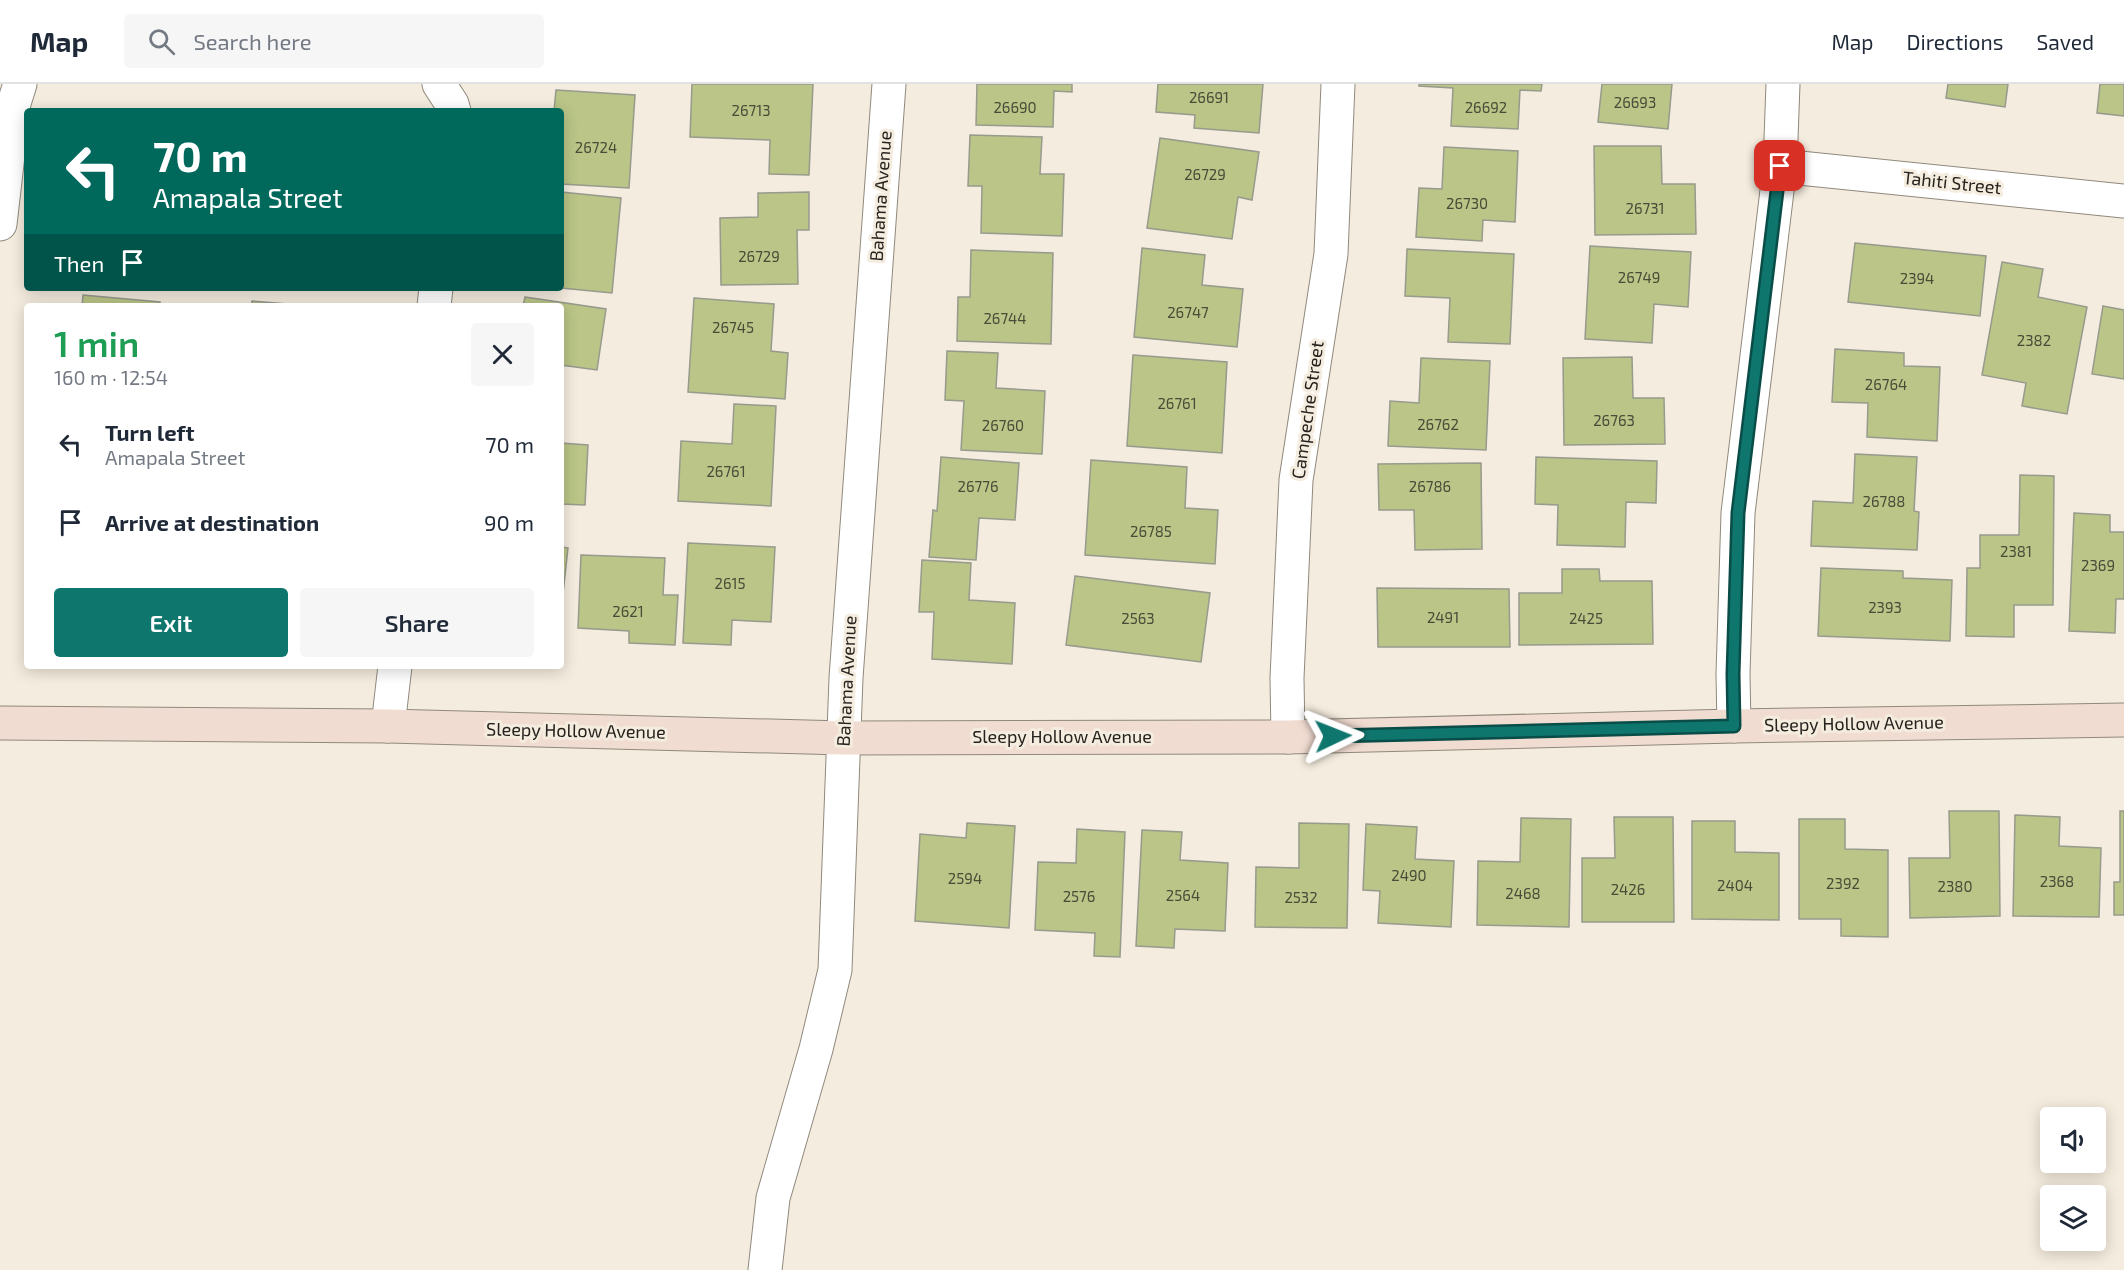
<!DOCTYPE html>
<html lang="en">
<head>
<meta charset="utf-8">
<style>
	:root { --surface:#fff; --page:#f6f6f7; --text:#1f2937; --muted:#747a83; --line:#e0e1e3; --accent:#0f766e }
	body { margin:0; font-family:"Exo 2",sans-serif; background:var(--page); color:var(--text); height:100vh; display:flex; flex-direction:column; font-size:22px; white-space:nowrap }
	* { box-sizing:border-box; margin:0 }
	p { font-size:20px; color:var(--muted) }
	.icon { flex:none; width:33px; height:33px; fill:none; stroke:currentColor; stroke-width:2; stroke-linecap:round; stroke-linejoin:round }
	.map { position:relative; flex:1; overflow:hidden }
	.drawer { position:absolute; left:24px; top:219px; width:540px; height:366px; display:flex; flex-direction:column; background:var(--surface); border-radius:6px; box-shadow:0 3px 15px #0003 }
	.drawer>* { flex:none }
	.hud { position:absolute; left:24px; top:24px; width:540px; height:183px; border-radius:6px; box-shadow:0 3px 15px #0003; background:#00695c; color:#fff; overflow:hidden }
	.buttons { position:absolute; left:2040px; top:1023px; display:grid; gap:12px }
	.buttons a { display:grid; place-items:center; width:66px; height:66px; border-radius:6px; background:var(--surface); box-shadow:0 3px 15px #0003; font-size:30px }
	.pin { position:absolute; display:grid; place-items:center; width:51px; height:51px; color:#fff; margin:-26px; border-radius:12px; box-shadow:0 3px 9px #0006 }
	.me { position:absolute; width:66px; margin:-33px; rotate:88deg; stroke-linejoin:round; filter:drop-shadow(0 0 4px #0008) }
	.turn { display:flex; align-items:center; gap:21px; height:126px; padding:0 30px; font-size:27px }
	.turn .icon { width:78px; height:78px; stroke-width:2.5 }
	.turn b { display:block; font-size:42px; line-height:51px }
	.then { display:flex; align-items:center; height:57px; padding:0 30px; background:#0003; gap:12px; font-size:22px }
	.round { display:grid; place-items:center; flex:none; width:63px; height:63px; border-radius:6px; background:var(--page) }
	.head { display:flex; align-items:center; justify-content:space-between; height:102px; padding:0 30px }
	h1 { font-size:36px; font-weight:600; line-height:45px; color:#1e9e55 }
	.primary-button { display:flex; gap:12px; margin-top:auto; padding:12px 30px }
	.primary-button a { flex:1; height:69px; border-radius:6px; background:var(--accent); color:#fff; font-size:24px; font-weight:600; line-height:69px; text-align:center }
	.primary-button a+a { background:var(--page); color:var(--text) }
	ul { padding:0; list-style:none }
	li { display:flex; align-items:center; gap:18px; height:78px; padding:0 30px }
	li div { flex:1 }
	li b { display:block; font-size:22px }
	li em { font-style:normal }
	header { display:flex; align-items:center; gap:36px; box-sizing:border-box; height:84px; padding:0 30px; background:var(--surface); border-bottom:2px solid var(--line) }
	header strong { font-size:28px }
	nav { display:flex; gap:33px; margin-inline-start:auto; font-size:21px }
	.search { width:420px; height:54px; background:var(--page); display:flex; align-items:center; gap:15px; box-sizing:border-box; padding:0 21px; border-radius:6px; color:var(--muted); font-size:22px }
	.map>svg:first-child { display:block }
	.building { fill:#bac587; stroke:#979a8d; stroke-width:1.5 }
	.lines { fill:none; stroke-linecap:round; stroke-linejoin:round }
	.street-casing { stroke:#90897d; stroke-width:35 }
	.secondary-casing { stroke:#90897d; stroke-width:35 }
	.street { stroke:#fff; stroke-width:33 }
	.secondary { stroke:#f1dcd1; stroke-width:33 }
	.route-casing { stroke:#0a4d48; stroke-width:15 }
	.route { stroke:#0f766e; stroke-width:10 }
	.labels { text-anchor:middle; stroke-width:6; stroke-linejoin:round; paint-order:stroke }
	.number-label { font-size:15px; fill:#4a4b38 }
	.street-label { font-size:18px; fill:#25221e; stroke:#f4ecde }
</style>
</head>
<body>
<header>
<strong>Map</strong>
<div class="search"><svg class="icon" aria-label="search" viewBox="0 0 24 24"><circle cx="10" cy="10" r="6"/><path d="M15 15l6 6"/></svg>Search here</div>
<nav><a>Map</a><a>Directions</a><a>Saved</a></nav>
</header>
<div class="map">
<svg width="2124" height="1186" viewBox="0 0 2124 1186">
	<rect width="100%" height="100%" fill="#f4ecde"/>
	<g class="building">
		<path d="M692,0H813L809,91L769,90L770,56L690,53Z"/>
		<path d="M977,0H1072V8L1054,7L1053,43L976,41Z"/>
		<path d="M1158,0H1263L1259,49L1194,44L1195,31L1156,28Z"/>
		<path d="M1419,0H1542L1541,7L1520,6L1518,45L1451,42L1453,4L1419,2Z"/>
		<path d="M1602,0H1672L1668,45L1598,38Z"/>
		<path d="M1948,0H2008L2005,23L1946,14Z"/>
		<path d="M2100,0H2124V32L2097,29Z"/>
		<path d="M556,6L635,11L629,104L561,100V27H554Z"/>
		<path d="M970,51L1042,53L1040,90H1064L1062,152L981,149L982,102H968Z"/>
		<path d="M1160,54L1259,68L1252,116L1238,113L1232,155L1147,144Z"/>
		<path d="M1594,62H1661L1662,100H1695L1696,150L1595,151Z"/>
		<path d="M1444,63L1518,67L1515,138L1483,136L1482,157L1416,153L1419,104L1442,105Z"/>
		<path d="M561,108L621,114L612,209L561,204Z"/>
		<path d="M809,108V146H797L798,200L721,201L720,134L758,133V109Z"/>
		<path d="M1855,159L1986,172L1980,232L1848,218Z"/>
		<path d="M1590,162L1691,168L1688,223L1654,220L1652,259L1585,255Z"/>
		<path d="M1142,164L1205,171L1202,201L1243,205L1237,263L1134,253Z"/>
		<path d="M1407,165L1514,170L1510,260L1448,258L1450,214L1405,212Z"/>
		<path d="M971,166L1053,169L1051,260L957,257L958,213H970Z"/>
		<path d="M2002,178L2043,185L2038,213L2087,223L2067,330L2022,322L2026,299L1982,291Z"/>
		<path d="M83,211L160,218V222H82Z"/>
		<path d="M525,213L606,225L597,286L561,281V222H523Z"/>
		<path d="M694,214L774,220L771,267L788,269L785,315L688,308Z"/>
		<path d="M252,217L313,222H251Z"/>
		<path d="M2103,222L2124,226V295L2092,290Z"/>
		<path d="M1835,265L1904,269V282L1940,283L1937,357L1867,353L1868,319L1832,318Z"/>
		<path d="M947,267L998,269L996,304L1045,307L1042,370L961,366L964,317L945,316Z"/>
		<path d="M1133,271L1227,278L1222,369L1127,362Z"/>
		<path d="M1632,273L1633,314H1664L1665,360L1564,361L1563,274Z"/>
		<path d="M1421,274L1490,277L1486,366L1388,362L1390,317L1419,319Z"/>
		<path d="M734,320L776,322L771,422L678,417L681,357L732,360Z"/>
		<path d="M561,359L588,361L585,421L561,420Z"/>
		<path d="M1855,370L1917,373L1914,427L1919,428L1917,466L1811,462L1813,417L1853,419Z"/>
		<path d="M941,373L1019,379L1015,436L979,434L976,476L929,473L933,426L937,427Z"/>
		<path d="M1536,373L1657,377L1656,419L1626,418L1625,463L1557,461L1558,421L1535,420Z"/>
		<path d="M1091,376L1187,383L1185,424L1218,426L1215,480L1085,471Z"/>
		<path d="M1481,379L1482,465L1415,466L1414,426H1379L1378,380Z"/>
		<path d="M2020,391L2054,392L2053,521H2014V553L1966,552L1967,484H1980V451H2019Z"/>
		<path d="M2074,429L2110,431V448H2124V515H2116L2115,549L2069,547Z"/>
		<path d="M688,459L775,463L771,538L732,536L731,561L683,559Z"/>
		<path d="M561,463L568,464L561,528Z"/>
		<path d="M581,471L665,474L663,511H678L675,561L629,559V547L578,544Z"/>
		<path d="M922,476L971,479L969,516L1015,519L1012,580L932,575L934,528H919Z"/>
		<path d="M1821,484L1903,487V494L1952,496L1950,557L1818,552Z"/>
		<path d="M1562,485H1599L1600,497H1652L1653,560L1519,561V509H1562Z"/>
		<path d="M1075,492L1210,509L1201,578L1066,561Z"/>
		<path d="M1377,504L1509,505L1510,563H1378Z"/>
		<path d="M1949,727H1999L2000,832L1910,834L1909,774H1950Z"/>
		<path d="M2120,727H2124V831H2114V798H2120Z"/>
		<path d="M2015,731L2060,733L2059,762L2101,764L2099,833L2013,832Z"/>
		<path d="M1614,733H1673L1674,838H1582V774H1615Z"/>
		<path d="M1521,734L1571,735L1569,843L1477,841L1478,777L1520,778Z"/>
		<path d="M1799,735H1845V765L1888,766V853L1841,852V835H1799Z"/>
		<path d="M1692,737H1735V768L1779,769V836L1692,835Z"/>
		<path d="M967,739L1015,742L1009,844L915,837L920,750L966,754Z"/>
		<path d="M1299,739L1349,740L1347,844L1255,843L1256,783L1299,784Z"/>
		<path d="M1366,740L1417,743L1415,775L1454,777L1451,843L1378,839L1380,807L1363,806Z"/>
		<path d="M1077,745L1125,748L1120,873L1094,872L1095,849L1035,846L1038,778L1076,779Z"/>
		<path d="M1142,746L1182,748L1180,776L1228,779L1225,847L1175,845L1174,864L1136,862Z"/>
	</g>
	<g class="lines">
		<defs>
			<g id="street">
				<path d="M439,0L452,20L454,27"/>
				<path d="M1780,82L2124,117"/>
				<path d="M0,140L14,19L20,0"/>
				<path d="M434,222L436,204"/>
				<path d="M388,642L395,582"/>
				<path d="M1734,642L1733,590L1738,429L1780,82L1783,0"/>
				<path d="M1288,653L1287,594L1296,396L1331,170L1338,0"/>
				<path d="M765,1186L773,1114L816,965L835,886L846,594L889,0"/>
			</g>
			<path id="secondary" d="M0,639L388,642L843,654L1288,653L1734,642L2124,636"/>
		</defs>
		<use href="#street" class="street-casing"/>
		<use href="#secondary" class="secondary-casing"/>
		<use href="#street" class="street"/>
		<use href="#secondary" class="secondary"/>
	</g>
	<g class="lines">
		<defs>
			<path id="route" d="M1333,652L1734,642L1733,590L1738,429L1780,82"/>
		</defs>
		<use href="#route" class="route-casing"/>
		<use href="#route" class="route"/>
	</g>
	<g class="labels">
		<g class="number-label">
			<text x="1209" y="19">26691</text>
			<text x="1635" y="24">26693</text>
			<text x="1015" y="29">26690</text>
			<text x="1486" y="29">26692</text>
			<text x="751" y="32">26713</text>
			<text x="596" y="69">26724</text>
			<text x="1205" y="96">26729</text>
			<text x="1467" y="125">26730</text>
			<text x="1645" y="130">26731</text>
			<text x="759" y="178">26729</text>
			<text x="1639" y="199">26749</text>
			<text x="1917" y="200">2394</text>
			<text x="1188" y="234">26747</text>
			<text x="1005" y="240">26744</text>
			<text x="733" y="249">26745</text>
			<text x="2034" y="262">2382</text>
			<text x="1886" y="306">26764</text>
			<text x="1177" y="325">26761</text>
			<text x="1614" y="342">26763</text>
			<text x="1438" y="346">26762</text>
			<text x="1003" y="347">26760</text>
			<text x="726" y="393">26761</text>
			<text x="978" y="408">26776</text>
			<text x="1430" y="408">26786</text>
			<text x="1884" y="423">26788</text>
			<text x="1151" y="453">26785</text>
			<text x="2016" y="473">2381</text>
			<text x="2098" y="487">2369</text>
			<text x="730" y="505">2615</text>
			<text x="1885" y="529">2393</text>
			<text x="628" y="533">2621</text>
			<text x="1443" y="539">2491</text>
			<text x="1138" y="540">2563</text>
			<text x="1586" y="540">2425</text>
			<text x="1409" y="797">2490</text>
			<text x="965" y="800">2594</text>
			<text x="2057" y="803">2368</text>
			<text x="1843" y="805">2392</text>
			<text x="1735" y="807">2404</text>
			<text x="1955" y="808">2380</text>
			<text x="1628" y="811">2426</text>
			<text x="1523" y="815">2468</text>
			<text x="1183" y="817">2564</text>
			<text x="1079" y="818">2576</text>
			<text x="1301" y="819">2532</text>
		</g>
		<g class="street-label">
			<text transform="translate(1952 99) rotate(6)" y="6">Tahiti Street</text>
			<text transform="translate(881 112) rotate(-86)" y="6">Bahama Avenue</text>
			<text transform="translate(1308 326) rotate(-82)" y="6">Campeche Street</text>
			<text transform="translate(847 597) rotate(-87)" y="6">Bahama Avenue</text>
			<text transform="translate(1854 640) rotate(-1)" y="6">Sleepy Hollow Avenue</text>
			<text transform="translate(576 647) rotate(1)" y="6">Sleepy Hollow Avenue</text>
			<text x="1062" y="659">Sleepy Hollow Avenue</text>
		</g>
	</g>
</svg>
<div class="buttons">
<a><svg class="icon" aria-label="sound" viewBox="0 0 24 24"><path d="M4 9h4l5-4v14l-5-4H4zM17 9q2 3 0 6"/></svg></a>
<a><svg class="icon" aria-label="layers" viewBox="0 0 24 24"><path d="M12 4l9 5-9 5-9-5zM3 14l9 5 9-5"/></svg></a>
</div>
<div class="pin" style="left:1780px;top:82px;background:#d93025"><svg class="icon" aria-label="arrive" viewBox="0 0 24 24"><path d="M6 21V4h12l-3 4 3 4H6"/></svg></div>
<svg class="me" style="left:1333px;top:652px" viewBox="-20 -20 40 40"><path d="M0-17L14 15 0 8-14 15z" fill="#0f766e" stroke="#fff" stroke-width="4"/></svg>
<div class="hud">
<div class="turn"><svg class="icon" aria-label="left" viewBox="0 0 24 24"><path d="M17 20v-9H6M10 6l-5 5 5 5"/></svg><div><b>70 m</b>Amapala Street</div></div>
<div class="then">Then<svg class="icon" aria-label="arrive" viewBox="0 0 24 24"><path d="M6 21V4h12l-3 4 3 4H6"/></svg></div>
</div>
<section class="drawer">
<div class="head"><div><h1>1 min</h1><p>160 m · 12:54</p></div><a class="round"><svg class="icon" aria-label="close" viewBox="0 0 24 24"><path d="M6 6l12 12M18 6L6 18"/></svg></a></div>
<ul>
<li><svg class="icon" aria-label="left" viewBox="0 0 24 24"><path d="M17 20v-9H6M10 6l-5 5 5 5"/></svg><div><b>Turn left</b><p>Amapala Street</p></div><em>70 m</em></li>
<li><svg class="icon" aria-label="arrive" viewBox="0 0 24 24"><path d="M6 21V4h12l-3 4 3 4H6"/></svg><div><b>Arrive at destination</b></div><em>90 m</em></li>
</ul>
<div class="primary-button"><a>Exit</a><a>Share</a></div>
</section>
</div>
</body>
</html>
